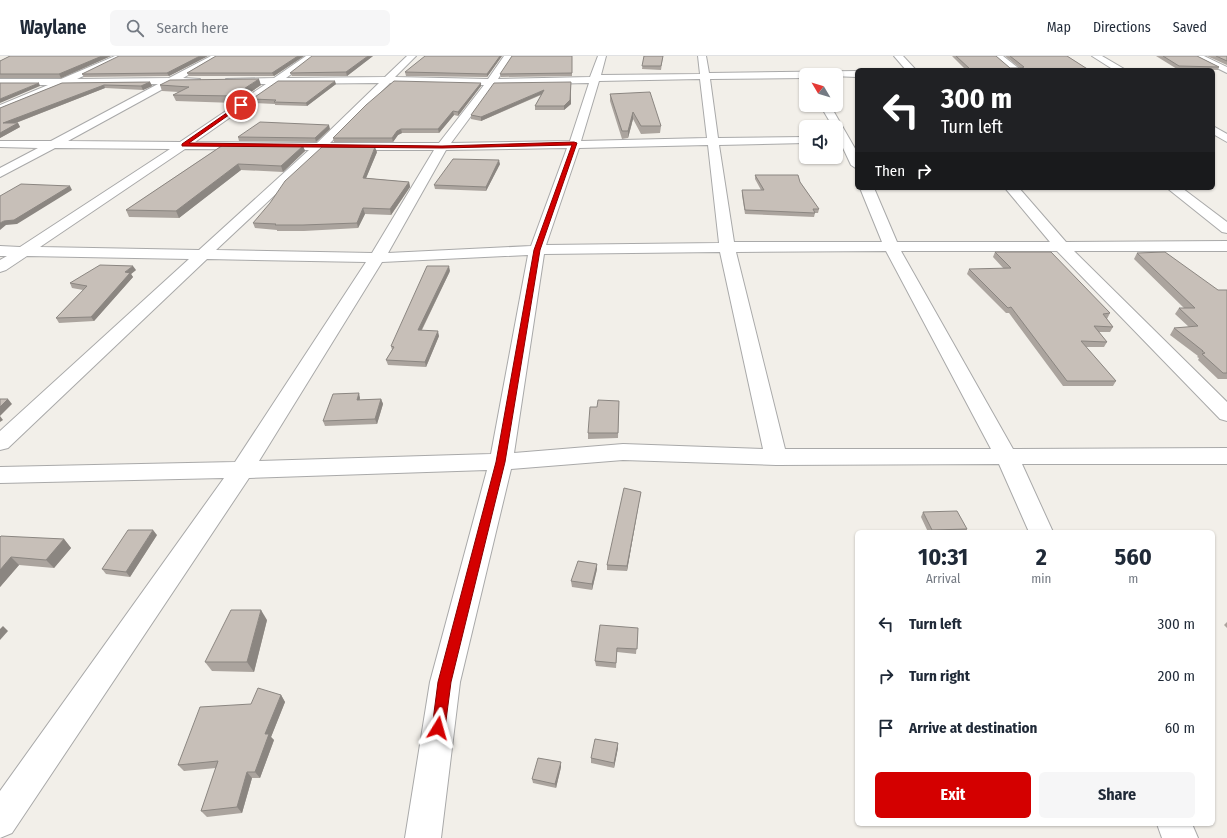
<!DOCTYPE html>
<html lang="en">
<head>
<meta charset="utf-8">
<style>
	:root { --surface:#fff; --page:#f6f6f7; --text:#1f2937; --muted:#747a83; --line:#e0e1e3; --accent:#d40000 }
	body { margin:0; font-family:"Fira Sans Condensed",sans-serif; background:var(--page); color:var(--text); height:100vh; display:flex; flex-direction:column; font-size:15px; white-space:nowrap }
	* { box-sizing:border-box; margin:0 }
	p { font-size:13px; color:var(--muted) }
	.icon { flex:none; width:22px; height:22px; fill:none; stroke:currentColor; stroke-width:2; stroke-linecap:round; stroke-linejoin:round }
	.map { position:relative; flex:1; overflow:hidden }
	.sheet { position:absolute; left:855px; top:474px; width:360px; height:296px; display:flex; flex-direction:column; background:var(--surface); border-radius:6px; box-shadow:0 1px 3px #0004 }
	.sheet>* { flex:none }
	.banner { position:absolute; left:855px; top:12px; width:360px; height:122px; border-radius:6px; box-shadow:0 1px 3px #0004; background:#202124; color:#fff; overflow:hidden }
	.needle { width:26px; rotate:308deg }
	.buttons { position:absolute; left:799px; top:12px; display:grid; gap:8px }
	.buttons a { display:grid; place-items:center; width:44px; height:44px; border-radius:6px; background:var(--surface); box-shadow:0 1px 3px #0004; font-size:20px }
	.pin { position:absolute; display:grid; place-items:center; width:34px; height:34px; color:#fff; margin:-17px; border:2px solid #fff; border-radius:50%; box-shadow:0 1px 4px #0007 }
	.me { position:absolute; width:44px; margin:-22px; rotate:8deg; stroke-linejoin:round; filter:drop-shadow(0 0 3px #0008) }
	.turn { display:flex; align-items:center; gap:14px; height:84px; padding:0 20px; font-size:18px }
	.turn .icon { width:52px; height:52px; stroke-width:2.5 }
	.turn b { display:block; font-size:28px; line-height:34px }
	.then { display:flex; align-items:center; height:38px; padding:0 20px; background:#0003; gap:8px; font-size:15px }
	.eta { display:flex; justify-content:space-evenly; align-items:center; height:68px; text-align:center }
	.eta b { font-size:24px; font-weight:700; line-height:28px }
	.action { display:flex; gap:8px; margin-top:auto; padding:8px 20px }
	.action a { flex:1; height:46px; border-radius:6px; background:var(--accent); color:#fff; font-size:16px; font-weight:700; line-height:46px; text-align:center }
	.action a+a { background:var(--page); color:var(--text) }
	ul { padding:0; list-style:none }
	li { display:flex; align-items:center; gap:12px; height:52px; padding:0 20px }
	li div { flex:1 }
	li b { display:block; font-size:15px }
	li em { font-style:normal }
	header { display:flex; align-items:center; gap:24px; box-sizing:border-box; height:56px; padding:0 20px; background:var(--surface); border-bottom:1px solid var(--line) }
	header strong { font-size:19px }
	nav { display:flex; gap:22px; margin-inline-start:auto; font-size:14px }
	.search { width:280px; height:36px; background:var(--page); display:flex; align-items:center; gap:10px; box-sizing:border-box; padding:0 14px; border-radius:6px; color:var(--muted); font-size:15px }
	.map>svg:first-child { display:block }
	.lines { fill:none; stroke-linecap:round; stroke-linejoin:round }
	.minor-casing { stroke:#a9a9a9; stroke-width:2 }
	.minor { fill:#fff; fill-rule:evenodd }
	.wall { fill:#aba49e }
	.shaded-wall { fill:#8b8681 }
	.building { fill:#c7bfb8; stroke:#8b8681 }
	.route { fill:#d40000; stroke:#8a0000 }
</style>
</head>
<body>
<header>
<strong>Waylane</strong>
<div class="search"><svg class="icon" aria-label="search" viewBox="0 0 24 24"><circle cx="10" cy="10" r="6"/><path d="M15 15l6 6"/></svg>Search here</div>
<nav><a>Map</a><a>Directions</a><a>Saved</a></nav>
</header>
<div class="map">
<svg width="1227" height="782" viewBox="0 0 1227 782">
	<rect width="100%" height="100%" fill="#f2efe9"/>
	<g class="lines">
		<defs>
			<g id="minor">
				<path d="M115,0H126L77,23L169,22L211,0H221L183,22L200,23V27L172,28L68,85L180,86L266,28H229L226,27V23L274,22L306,0H316L286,22L385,21L407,0H416L395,21L488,23L504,0H512L498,23L590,21L598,0H606L601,19L700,18L698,0H706L709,17L857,15V21L806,19V22L710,23L718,82L806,81V87L719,89L734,186H882L860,132H874L897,186H1050L1005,132H1019L1066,186L1227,185V195H1074L1227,346V365L1220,363L1057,195H901L1013,393L1227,392V408H1022L1053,476H1029L999,408L776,409L623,404L511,413L460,626L441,782H405L430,626L487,414L249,422L12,777L0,782V735L224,422L0,427V411L235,406L366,206L207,203L8,392L0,394V375L189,203L27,200L6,214L0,216V204L7,200H0V190L20,191L170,93L55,92L0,121V112L38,92L0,91V85H51L158,28L64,29L0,56V49L48,29H0V23H61ZM700,23L707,82L581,85L599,25ZM379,27L317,87L195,86L278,28ZM390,27L484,29L439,87H330ZM589,27L570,85L451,87L494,29ZM708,89L719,187L546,189L579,92ZM567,92L531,190L388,197L446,94ZM185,93L309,94L199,194L40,191ZM323,94H434L372,197L216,194ZM886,195L991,393H785L736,196ZM720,196L763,393L623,388L514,397L544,198ZM528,199L491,398L259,405L382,206Z"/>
				<path d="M894,0H903L916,14H906Z"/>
				<path d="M994,0H1003L1021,14H1010Z"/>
				<path d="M1092,0H1102L1126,14H1114Z"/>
				<path d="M1193,0H1204L1227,11V17Z"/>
				<path d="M820,49H830L857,96V113L851,109L836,77V71H833Z"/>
				<path d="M1213,70L1227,78V86L1213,78Z"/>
				<path d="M1167,132H1182L1227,166V177L1222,176Z"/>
				<path d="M1157,768H1192L1198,782H1162Z"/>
			</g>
		</defs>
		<use href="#minor" class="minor-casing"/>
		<use href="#minor" class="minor"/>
	</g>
	<g class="wall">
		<path d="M10,0H111L61,22H0V5Z"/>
		<path d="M208,0L169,20L84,21L82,18Z"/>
		<path d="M216,0H304L274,20H189L187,17Z"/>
		<path d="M373,0L347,20H292L290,17Z"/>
		<path d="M502,0L487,21L406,20L405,16Z"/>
		<path d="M572,0V20L501,21L500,18Z"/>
		<path d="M644,0H663L661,14L642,13Z"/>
		<path d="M952,0H996L1010,12H1020L1005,0H1067L1089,14H966Z"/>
		<path d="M1156,0H1197L1219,11L1218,14L1177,13Z"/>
		<path d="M1207,0H1227V9Z"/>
		<path d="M150,26L152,30L143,34L105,32L16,67H18L20,71L0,82V52L62,27Z"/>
		<path d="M571,26V48L564,54H535V50L541,39L481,65L471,63V59Z"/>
		<path d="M336,28L307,50L275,49V48L253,47L252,43Z"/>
		<path d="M160,29H261L235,47L176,45L173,39L179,36L162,35Z"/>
		<path d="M481,30L458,60L454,59L439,77H402L398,79L393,86H334L333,82Z"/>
		<path d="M610,38L661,70L660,77L641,78L633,63L628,82L622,83L610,45Z"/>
		<path d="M330,73L316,86L239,85L238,81Z"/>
		<path d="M223,89L303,90L305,95L283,116L241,114L179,162L129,161L126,154Z"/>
		<path d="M377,96L366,122L409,126L410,131L391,159L365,158L358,172L304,175H277V174L255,172L253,167Z"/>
		<path d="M500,108L486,135L435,133L434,129Z"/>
		<path d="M755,119L800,126L819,153L818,157H815L814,161L745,158L742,139V134H761L755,123Z"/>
		<path d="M995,196L1110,257L1107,263L1113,271L1110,276H1099L1107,286L1104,291H1086L1116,325L1113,330H1063L1009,257H1006L967,218L969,213H1004L993,201Z"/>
		<path d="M1137,197L1218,234H1227V323H1218L1198,304L1199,302L1197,301L1198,300L1170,279L1174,272L1189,271L1175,258L1179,252H1184L1134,203Z"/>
		<path d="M136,214L131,218L133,221L94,265L59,267L56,262L83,234L72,232L70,227Z"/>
		<path d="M450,215L422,274L439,280L426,311L388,309L386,304L392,294L391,290Z"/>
		<path d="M360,342V344L381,343L383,348L377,368L325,370L323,365Z"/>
		<path d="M619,345L618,382L588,383V377L597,351Z"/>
		<path d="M641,436L640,441L627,515L607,514V509Z"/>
		<path d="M923,456L967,473L966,476H928L921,461Z"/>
		<path d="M157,479L130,521L106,518L102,513Z"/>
		<path d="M0,481L64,483L71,492L54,512L19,509L0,531Z"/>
		<path d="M597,508V513L592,534L572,531L571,525Z"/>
		<path d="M267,564L254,616L212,615L205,606Z"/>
		<path d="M1227,566V572L1224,569Z"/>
		<path d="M638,572L636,598L617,596L616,612L596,610L595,605Z"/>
		<path d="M281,639L285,646L271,681L274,684L260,722H252L242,757L207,761L201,755L216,712L184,715L178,709Z"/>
		<path d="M618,687V692L614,712L591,707V702Z"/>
		<path d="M561,711L556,732L533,727L532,723Z"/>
	</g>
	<g class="shaded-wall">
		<path d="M102,0H111L61,22L59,18Z"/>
		<path d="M200,0H208L169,20L167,17Z"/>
		<path d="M298,0H304L274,20L272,17Z"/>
		<path d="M368,0H373L347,20L346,16Z"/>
		<path d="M500,0H502L487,21V18Z"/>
		<path d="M259,23L261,29L235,47L233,40Z"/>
		<path d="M335,25L336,28L307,50L306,47Z"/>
		<path d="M150,26L152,30L143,34L141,30Z"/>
		<path d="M39,27L40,30L0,47V43Z"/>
		<path d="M481,27V30L458,60V56Z"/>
		<path d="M104,29L105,32L5,71L3,67Z"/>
		<path d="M571,29V48L564,54V50Z"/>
		<path d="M544,34V37L481,65V61Z"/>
		<path d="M453,55L454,59L439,77L438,73Z"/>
		<path d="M633,56V63L628,82V75Z"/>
		<path d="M18,67L20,71L0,82V77Z"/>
		<path d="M329,69L330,73L316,86L315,82Z"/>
		<path d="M401,73L402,77L398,79L393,86L392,82L397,75Z"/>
		<path d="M303,90L305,95L283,116L281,110Z"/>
		<path d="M375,91L377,96L364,127L363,122Z"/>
		<path d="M499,104L500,108L486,135V131Z"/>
		<path d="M238,108L241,114L179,162L176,155Z"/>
		<path d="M409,126L410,131L391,159L390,153Z"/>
		<path d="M70,130L72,134L17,168L6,169L0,174V167L4,165Z"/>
		<path d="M363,152L365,158L358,172L357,167Z"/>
		<path d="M133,210L136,214L131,218L133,221L94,265L91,261L125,216Z"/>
		<path d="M449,210L450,215L419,279L418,274Z"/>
		<path d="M438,275L439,280L426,311L425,306Z"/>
		<path d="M359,337L360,342L358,349L357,344Z"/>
		<path d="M8,343L12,348L0,360V351Z"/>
		<path d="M381,343L383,348L377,368L375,363Z"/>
		<path d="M0,360L3,364L0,366Z"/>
		<path d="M641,436L640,441L627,515V510Z"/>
		<path d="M153,474L157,479L130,521L126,516Z"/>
		<path d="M64,483L71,492L54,512L46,504Z"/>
		<path d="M11,501L19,509L0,531V514Z"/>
		<path d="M597,508V513L592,534V528Z"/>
		<path d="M261,554L267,564L254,616L247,606Z"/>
		<path d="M3,570L8,575L0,584V573Z"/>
		<path d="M281,639L285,646L271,681L274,684L260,722L255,716L265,678Z"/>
		<path d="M618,687V692L614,712V707Z"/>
		<path d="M561,706V711L556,732L555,728Z"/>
		<path d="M247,716L252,722L242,757L237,751Z"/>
	</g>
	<g class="building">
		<path d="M10,0H102L59,18H0V5Z"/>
		<path d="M119,0H200L167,17L82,18Z"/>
		<path d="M216,0H298L272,17H187Z"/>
		<path d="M312,0H368L346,16L290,17Z"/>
		<path d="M425,0H500L487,18L405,16Z"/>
		<path d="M512,0H572V17L500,18Z"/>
		<path d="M644,0H663L661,10H642Z"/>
		<path d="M956,0H996L1010,12H1022L1024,11L1010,0H1067L1089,14H971Z"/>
		<path d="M1163,0H1197L1219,11L1179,10Z"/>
		<path d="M1216,0H1227V5Z"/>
		<path d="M259,23L233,40L173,39L189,31L160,29L170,24Z"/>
		<path d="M278,25H335L306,47L274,46L276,44L252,43Z"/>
		<path d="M394,25L481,27L458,56L453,55L438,73H401L397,75L392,82H333L366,49Z"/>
		<path d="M150,26L141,30L104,29L3,67H18L0,77V52L62,27Z"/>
		<path d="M571,26L570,44L564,50H535L544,34L481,61L471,59L494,27Z"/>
		<path d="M0,27H39L0,43Z"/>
		<path d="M650,36L661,70H641L633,56L628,75H622L610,38Z"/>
		<path d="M260,66L329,69L315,82L238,81Z"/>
		<path d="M223,89L303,90L281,110L238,108L176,155L126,154Z"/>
		<path d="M322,91H375L363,122L409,126L390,153L363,152L357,167L303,169H275L276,168L253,167L270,147L285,125Z"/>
		<path d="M453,103L499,104L486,131L434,129Z"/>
		<path d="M755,119H798L800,126L819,153H813L815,157L745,154L742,134H764Z"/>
		<path d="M21,128L70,130L14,164L4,165L0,167V140Z"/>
		<path d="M995,196H1051L1110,257L1103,258L1113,271L1094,270L1107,286L1081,285L1116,325H1067L1011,251L1008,252L969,213L1011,212Z"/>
		<path d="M1165,196L1218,234H1227V317H1223L1202,298L1205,297L1202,295H1203L1174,272L1198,270L1179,252H1195L1137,197Z"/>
		<path d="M100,209L133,210L125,216L130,217L91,261L56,262L87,230L70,227Z"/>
		<path d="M427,210H449L418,274L438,275L425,306L386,304L394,291L391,290Z"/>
		<path d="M359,337L357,344L381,343L375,363L323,365L333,338Z"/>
		<path d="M0,343H8L0,351Z"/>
		<path d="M598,344L619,345L618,377H588L590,351H597Z"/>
		<path d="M624,432L641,436L627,510L607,509Z"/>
		<path d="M957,455L967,473L932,474L923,456Z"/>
		<path d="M128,474H153L126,516L102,513Z"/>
		<path d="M1,480L64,483L46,504L11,501L0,514V481Z"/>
		<path d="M578,505L597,508L592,528L571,525Z"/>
		<path d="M231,554H261L247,606H205Z"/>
		<path d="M600,569L638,572L637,593L617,592L616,607L595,605Z"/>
		<path d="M258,632L281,639L265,678H269L255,716H247L237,751L201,755L218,705L178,709L200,651L251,648Z"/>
		<path d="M595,683L618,687L614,707L591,702Z"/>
		<path d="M538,702L561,706L555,728L532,723Z"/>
	</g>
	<path class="route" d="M241,47L243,49L189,87L442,90L574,86L577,87L540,194L505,406L451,626L445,672L443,677L438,679L434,677L432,672L438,626L496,406L534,194L572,89L442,92L182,90V88Z"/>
</svg>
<div class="buttons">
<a><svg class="needle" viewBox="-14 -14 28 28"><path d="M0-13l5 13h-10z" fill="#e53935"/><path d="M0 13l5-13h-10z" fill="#747a83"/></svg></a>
<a><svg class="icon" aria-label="sound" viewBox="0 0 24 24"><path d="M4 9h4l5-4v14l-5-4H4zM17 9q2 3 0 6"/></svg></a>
</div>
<div class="pin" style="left:241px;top:49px;background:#d93025"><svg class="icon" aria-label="arrive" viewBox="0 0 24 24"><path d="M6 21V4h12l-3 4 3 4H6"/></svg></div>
<svg class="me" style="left:438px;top:672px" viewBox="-20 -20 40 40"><path d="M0-17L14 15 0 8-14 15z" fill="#d40000" stroke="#fff" stroke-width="4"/></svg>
<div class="banner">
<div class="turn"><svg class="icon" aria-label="left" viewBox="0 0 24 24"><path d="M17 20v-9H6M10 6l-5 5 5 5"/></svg><div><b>300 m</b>Turn left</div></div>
<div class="then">Then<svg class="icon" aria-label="right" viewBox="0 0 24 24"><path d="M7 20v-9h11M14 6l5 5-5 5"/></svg></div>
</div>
<section class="sheet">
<div class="eta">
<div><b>10:31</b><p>Arrival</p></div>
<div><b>2</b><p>min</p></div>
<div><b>560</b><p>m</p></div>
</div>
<ul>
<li><svg class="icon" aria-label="left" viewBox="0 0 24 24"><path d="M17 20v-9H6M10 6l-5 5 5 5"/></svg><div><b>Turn left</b></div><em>300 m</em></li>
<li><svg class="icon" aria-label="right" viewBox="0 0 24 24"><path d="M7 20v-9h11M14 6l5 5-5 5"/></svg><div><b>Turn right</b></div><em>200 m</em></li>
<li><svg class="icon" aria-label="arrive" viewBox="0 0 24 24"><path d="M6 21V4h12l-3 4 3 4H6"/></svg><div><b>Arrive at destination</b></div><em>60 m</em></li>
</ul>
<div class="action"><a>Exit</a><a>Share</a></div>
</section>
</div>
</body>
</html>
